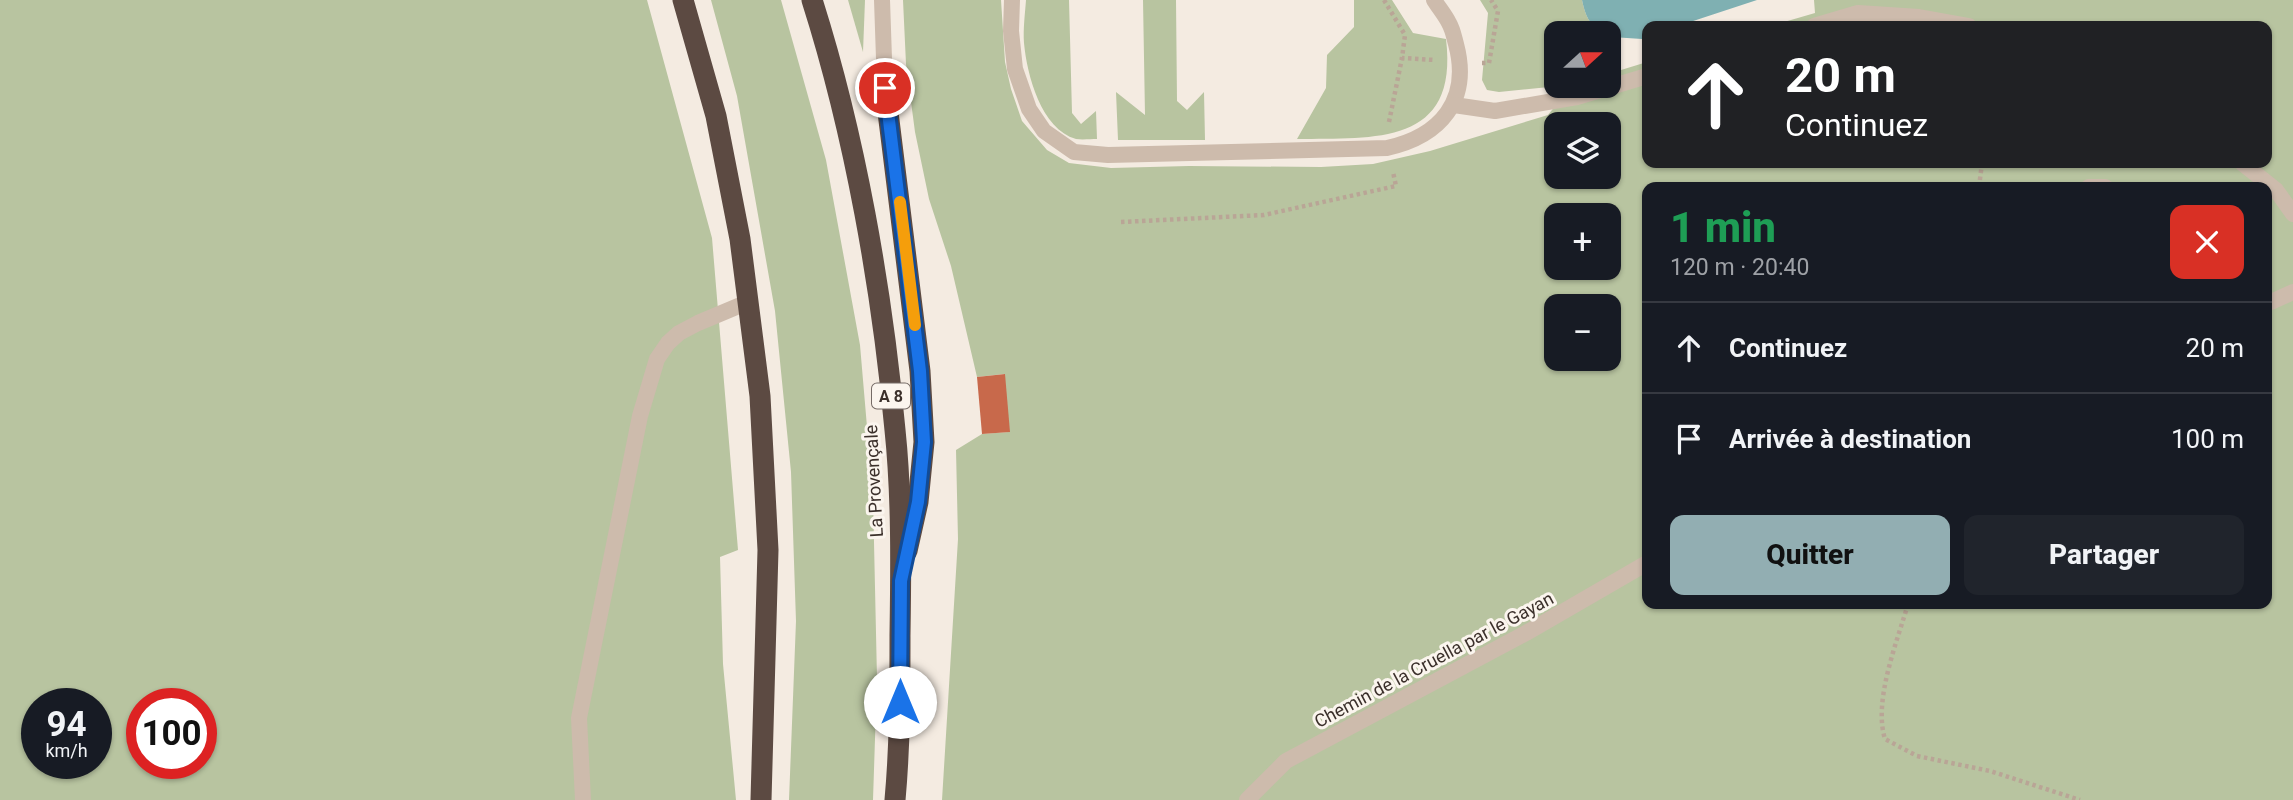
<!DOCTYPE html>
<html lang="fr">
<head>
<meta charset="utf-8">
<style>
	:root { --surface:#171b24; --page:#20242c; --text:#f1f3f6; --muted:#9ea1a6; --line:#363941; --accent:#92aeb2 }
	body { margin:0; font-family:Roboto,sans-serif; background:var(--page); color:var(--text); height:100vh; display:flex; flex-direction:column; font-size:26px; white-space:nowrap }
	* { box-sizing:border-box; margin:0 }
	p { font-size:23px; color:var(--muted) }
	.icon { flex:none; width:38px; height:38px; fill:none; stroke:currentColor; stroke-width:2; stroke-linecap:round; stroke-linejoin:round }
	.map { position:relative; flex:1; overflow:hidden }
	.side { position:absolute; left:1642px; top:182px; width:630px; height:427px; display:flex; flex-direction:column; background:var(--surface); border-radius:14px; box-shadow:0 2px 5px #0004 }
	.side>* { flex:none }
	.top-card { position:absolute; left:1642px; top:21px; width:630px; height:147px; border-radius:14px; box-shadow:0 2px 5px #0004; background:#202124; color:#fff; overflow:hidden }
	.needle { width:46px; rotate:69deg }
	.controls { position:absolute; left:1544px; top:21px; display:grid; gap:14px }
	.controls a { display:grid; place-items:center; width:77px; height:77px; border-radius:14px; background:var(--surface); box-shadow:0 2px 5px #0004; font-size:35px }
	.speed { position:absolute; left:21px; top:688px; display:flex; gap:14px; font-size:35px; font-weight:700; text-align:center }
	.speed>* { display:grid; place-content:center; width:91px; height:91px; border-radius:50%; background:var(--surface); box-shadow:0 2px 5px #0004; line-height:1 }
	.speed small { font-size:18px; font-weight:400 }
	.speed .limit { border:10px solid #d22; background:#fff; color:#111 }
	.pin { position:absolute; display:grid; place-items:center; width:60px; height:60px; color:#fff; margin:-30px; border:4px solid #fff; border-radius:50%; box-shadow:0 2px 7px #0007 }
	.me { position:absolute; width:77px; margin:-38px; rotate:0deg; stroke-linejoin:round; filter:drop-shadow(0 0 5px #0008) }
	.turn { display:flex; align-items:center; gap:24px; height:147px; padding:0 28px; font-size:32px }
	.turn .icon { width:91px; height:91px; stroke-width:2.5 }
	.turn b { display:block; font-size:49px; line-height:60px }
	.round { display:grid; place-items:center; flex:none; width:74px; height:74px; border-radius:14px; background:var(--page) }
	.head { display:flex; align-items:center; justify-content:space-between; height:119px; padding:0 28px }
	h1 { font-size:42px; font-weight:800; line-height:52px; color:#1e9e55 }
	.button { display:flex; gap:14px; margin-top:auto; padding:14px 28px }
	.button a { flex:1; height:80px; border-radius:14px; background:var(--accent); color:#111; font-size:28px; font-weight:800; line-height:80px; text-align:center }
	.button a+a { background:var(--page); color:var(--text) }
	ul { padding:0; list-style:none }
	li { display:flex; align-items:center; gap:21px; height:91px; padding:0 28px; border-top:2px solid var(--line) }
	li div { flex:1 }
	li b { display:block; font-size:26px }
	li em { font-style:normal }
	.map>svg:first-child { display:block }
	.green { fill:#b8c4a0; fill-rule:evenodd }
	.water { fill:#7fb0b2 }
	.building { fill:#c8694b }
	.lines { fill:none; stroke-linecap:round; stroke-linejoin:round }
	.path { stroke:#b9a596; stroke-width:4.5; stroke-dasharray:3.5 3.5; stroke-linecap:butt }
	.service { stroke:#cdbbac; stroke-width:16 }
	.motorway { stroke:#5c4a42; stroke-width:21 }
	.route-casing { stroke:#114b97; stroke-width:18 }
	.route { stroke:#1a73e8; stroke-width:12 }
	.slow { stroke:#f59e0b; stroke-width:12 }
	.labels { text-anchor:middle; stroke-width:6; stroke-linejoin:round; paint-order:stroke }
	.shield { fill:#fbf5ee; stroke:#756b66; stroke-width:2 }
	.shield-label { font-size:16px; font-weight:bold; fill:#3b302b }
	.street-label { font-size:18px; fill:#3b302b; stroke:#fbf5ee }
</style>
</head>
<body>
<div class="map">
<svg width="2293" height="800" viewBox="0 0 2293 800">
	<rect width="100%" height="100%" fill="#f4ebe1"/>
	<g class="green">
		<path d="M0,0H647L712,238L738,550L720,557L723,664L736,800H0ZM37,704H96V763H37ZM142,704H201V763H142Z"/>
		<path d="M711,0H781L826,160L860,345L873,497L877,678L873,800H789L796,621L791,472L775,311L737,96Z"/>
		<path d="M848,0H865L863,52Z"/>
		<path d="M903,0H1001L1005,62L1011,89L1022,121L1047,150L1069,163L1111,168L1189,166L1321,167L1373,164L1430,151L1548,115L1571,86H1608V36L1612,37L1621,70L1647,62V163H2266V26H1770L1815,13L1814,0H2293V800H942L958,539L956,450L982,434L1009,432L1004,374L977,377L951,266L929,199L915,132L906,64ZM1556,124H1608V177H1556ZM1647,187H2266V604H1647ZM1556,215H1608V268H1556ZM1556,306H1608V359H1556Z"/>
		<path d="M1026,0H1069L1072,113L1081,124L1096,111L1097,139C1091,139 1082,140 1076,139C1041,129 1027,75 1024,43C1023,29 1025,14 1026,0Z"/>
		<path d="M1143,0H1176L1177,101L1187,110L1204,92L1205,140H1118L1116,92L1145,115Z"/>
		<path d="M1354,0H1392L1413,33L1446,39C1459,146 1375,138 1297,139L1326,88L1327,55L1354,27Z"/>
		<path d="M1480,0H1582C1585,15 1589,23 1600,33H1556V86H1559L1499,92L1487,90L1482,80L1488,13Z"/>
	</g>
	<path class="water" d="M1582,0H1757L1678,26H1647V37L1642,39L1612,37L1608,36V33H1600C1589,23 1585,15 1582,0Z"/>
	<path class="building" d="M1005,374L1010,432L982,434L977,377Z"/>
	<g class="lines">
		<g class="path">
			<path d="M1384,0L1405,35L1402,58L1435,60"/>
			<path d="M1482,63H1489L1498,11L1491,0"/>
			<path d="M1389,122L1402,58"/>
			<path d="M1979,187L1982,163"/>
			<path d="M1121,222L1264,215L1396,186L1393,172"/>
			<path d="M1908,604C1897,642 1873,701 1885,739L1917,756L1990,771L2080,800"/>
		</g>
		<g class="service">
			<path d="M882,0L885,88"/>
			<path d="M1012,0L1011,31L1015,69L1029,109L1044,131L1074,152L1108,155L1387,148C1441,136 1471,100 1456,44C1454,37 1453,30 1449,23C1445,15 1439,8 1434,0"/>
			<path d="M1814,26L1858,13L1919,17L1969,26"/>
			<path d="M1454,105L1495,111L1577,97L1647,76"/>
			<path d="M2242,163L2276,190L2293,214"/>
			<path d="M2089,187H2105"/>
			<path d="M2266,301L2271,302L2293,292"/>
			<path d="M583,800L579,718L640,416L657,359L668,343L679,333L698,323L748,302"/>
			<path d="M1247,800L1286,761L1526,633L1647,563"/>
		</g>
		<g class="motorway">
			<path d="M683,0L716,116L740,239L760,396L768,550L761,800"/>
			<path d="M812,0C855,135 882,289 895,430C902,497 901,569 900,636C900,691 900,745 895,800"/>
			<path d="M885,88L920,371L924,442L918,502L907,551"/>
		</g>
	</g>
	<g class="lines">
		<defs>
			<path id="route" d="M885,88L920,371L924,442L918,502L901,581L900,702"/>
		</defs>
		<use href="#route" class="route-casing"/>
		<use href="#route" class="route"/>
		<path class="slow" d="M900,202L915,325"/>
	</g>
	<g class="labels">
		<rect class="shield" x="872" y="383.5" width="38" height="25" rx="5"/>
		<g class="shield-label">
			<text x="891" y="402">A 8</text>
		</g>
		<g class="street-label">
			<text transform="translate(874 481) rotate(-93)" y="6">La Provençale</text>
			<text transform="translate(1434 660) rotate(-28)" y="6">Chemin de la Cruella par le Gayan</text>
		</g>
	</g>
</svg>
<div class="controls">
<a><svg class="needle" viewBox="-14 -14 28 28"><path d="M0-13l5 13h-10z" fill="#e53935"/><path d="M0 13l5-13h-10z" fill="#9ea1a6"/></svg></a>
<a><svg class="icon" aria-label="layers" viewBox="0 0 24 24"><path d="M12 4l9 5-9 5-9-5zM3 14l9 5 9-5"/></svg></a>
<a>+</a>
<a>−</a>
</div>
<div class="speed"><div>94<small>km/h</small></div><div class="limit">100</div></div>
<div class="pin" style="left:885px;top:88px;background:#d93025"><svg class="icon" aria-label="arrive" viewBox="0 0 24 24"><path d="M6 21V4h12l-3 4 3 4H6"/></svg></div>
<svg class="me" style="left:900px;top:702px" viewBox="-20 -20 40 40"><circle r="19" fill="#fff"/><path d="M0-13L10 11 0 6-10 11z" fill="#1a73e8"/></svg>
<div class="top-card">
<div class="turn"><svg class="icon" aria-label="ahead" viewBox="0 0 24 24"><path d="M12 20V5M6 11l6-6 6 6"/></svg><div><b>20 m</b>Continuez</div></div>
</div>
<section class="side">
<div class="head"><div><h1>1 min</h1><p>120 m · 20:40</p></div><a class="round" style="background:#d93025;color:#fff"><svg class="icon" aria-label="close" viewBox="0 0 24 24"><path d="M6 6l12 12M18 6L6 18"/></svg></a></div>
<ul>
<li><svg class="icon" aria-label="ahead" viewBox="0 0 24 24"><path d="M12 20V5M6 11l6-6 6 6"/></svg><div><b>Continuez</b></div><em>20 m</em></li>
<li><svg class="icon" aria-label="arrive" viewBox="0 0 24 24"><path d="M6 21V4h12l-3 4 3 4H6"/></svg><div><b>Arrivée à destination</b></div><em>100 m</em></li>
</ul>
<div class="button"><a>Quitter</a><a>Partager</a></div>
</section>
</div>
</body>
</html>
